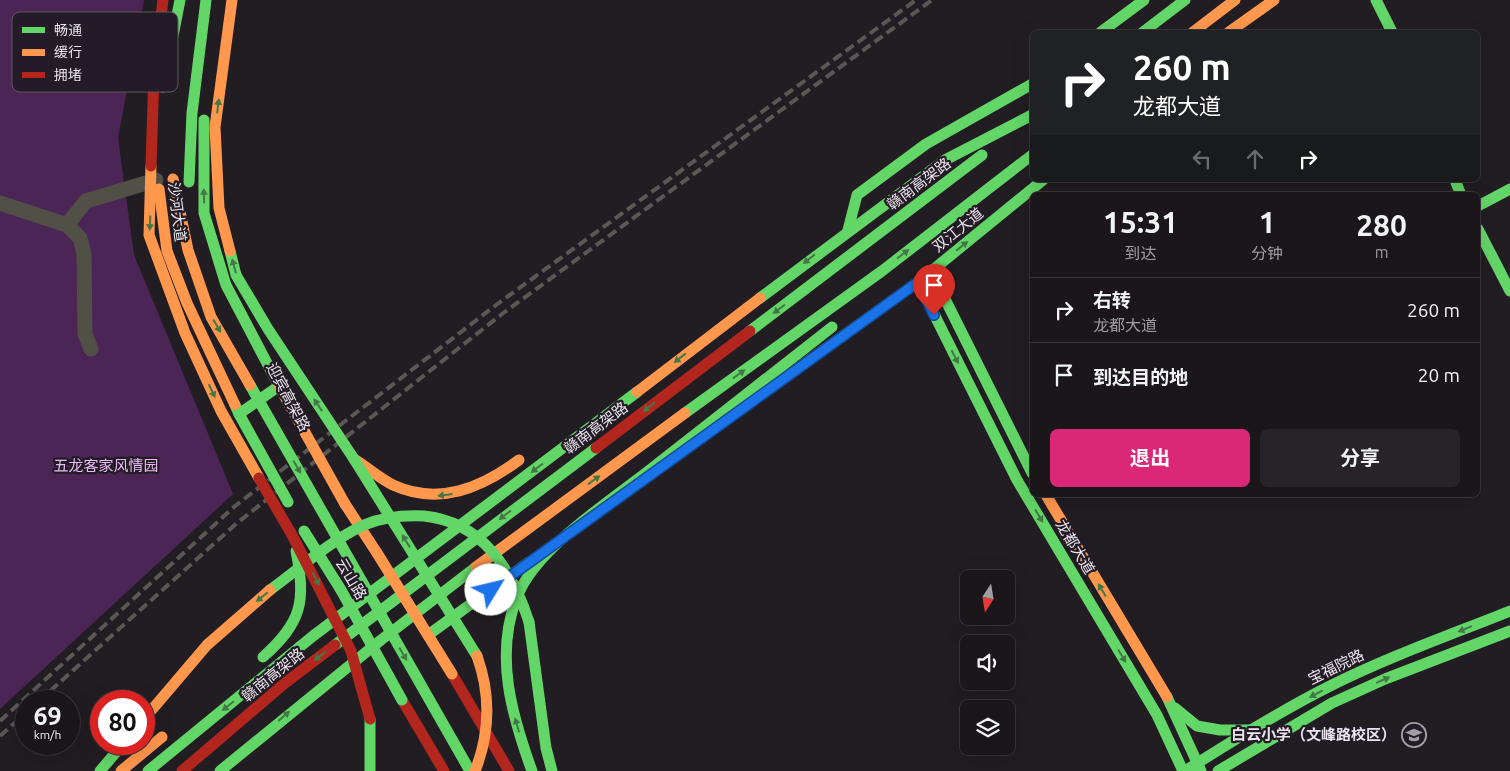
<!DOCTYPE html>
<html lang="zh">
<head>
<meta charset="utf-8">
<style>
	:root { --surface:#1a161a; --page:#272327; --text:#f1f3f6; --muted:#9f9fa2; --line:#383539; --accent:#db2777 }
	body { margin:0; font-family:Ubuntu,"Noto Sans SC",sans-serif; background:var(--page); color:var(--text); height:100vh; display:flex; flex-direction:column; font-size:19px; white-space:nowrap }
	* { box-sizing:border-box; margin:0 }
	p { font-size:16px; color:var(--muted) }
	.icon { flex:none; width:28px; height:28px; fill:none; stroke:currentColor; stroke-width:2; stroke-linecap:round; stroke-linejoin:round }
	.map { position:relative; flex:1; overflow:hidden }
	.details { position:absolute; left:1030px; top:192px; width:450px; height:305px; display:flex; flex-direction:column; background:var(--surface); border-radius:8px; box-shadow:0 5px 20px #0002,0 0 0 1px var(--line) }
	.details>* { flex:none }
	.banner { position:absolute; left:1030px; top:30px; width:450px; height:152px; border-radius:8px; box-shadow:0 5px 20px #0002,0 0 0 1px var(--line); background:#202124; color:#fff; overflow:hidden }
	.needle { width:32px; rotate:192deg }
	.tools { position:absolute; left:960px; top:570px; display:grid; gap:10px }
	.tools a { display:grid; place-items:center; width:55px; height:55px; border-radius:8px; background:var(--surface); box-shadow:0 5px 20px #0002,0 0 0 1px var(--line); font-size:25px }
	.speed { position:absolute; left:15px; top:690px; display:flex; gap:10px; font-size:25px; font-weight:700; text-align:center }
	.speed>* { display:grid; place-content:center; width:65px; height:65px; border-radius:50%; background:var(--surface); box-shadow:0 5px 20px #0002,0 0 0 1px var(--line); line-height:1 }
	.speed small { font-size:12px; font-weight:400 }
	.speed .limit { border:8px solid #d22; background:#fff; color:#111 }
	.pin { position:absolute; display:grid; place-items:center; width:42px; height:42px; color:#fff; margin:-51px -21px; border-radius:50% 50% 50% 0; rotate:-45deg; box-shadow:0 0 5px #0007 }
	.pin .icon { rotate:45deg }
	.me { position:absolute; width:55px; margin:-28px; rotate:54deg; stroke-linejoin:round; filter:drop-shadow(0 0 4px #0008) }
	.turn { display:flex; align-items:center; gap:18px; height:105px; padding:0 20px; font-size:22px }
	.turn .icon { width:65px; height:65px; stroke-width:2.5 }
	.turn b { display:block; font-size:35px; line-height:42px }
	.lanes { display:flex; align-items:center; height:48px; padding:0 20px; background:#0003; justify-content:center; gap:25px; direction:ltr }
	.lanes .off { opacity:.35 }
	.eta { display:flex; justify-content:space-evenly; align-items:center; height:85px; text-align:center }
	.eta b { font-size:30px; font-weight:700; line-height:35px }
	.primary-button { display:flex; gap:10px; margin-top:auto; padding:10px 20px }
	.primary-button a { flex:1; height:58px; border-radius:8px; background:var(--accent); color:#fff; font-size:20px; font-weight:700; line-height:58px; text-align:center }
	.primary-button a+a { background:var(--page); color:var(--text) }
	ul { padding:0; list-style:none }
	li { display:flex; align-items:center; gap:15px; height:65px; padding:0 20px; border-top:1px solid var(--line) }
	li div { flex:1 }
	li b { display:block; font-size:19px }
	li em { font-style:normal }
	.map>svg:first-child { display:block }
	.green { fill:#4c2557 }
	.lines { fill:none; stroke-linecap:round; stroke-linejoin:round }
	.street { stroke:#515047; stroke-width:15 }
	.fast { stroke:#63d668; stroke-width:11 }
	.slow { stroke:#ff974d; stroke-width:11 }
	.jam { stroke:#b3261e; stroke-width:11 }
	.rail { stroke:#595853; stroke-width:4; stroke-dasharray:10 5; stroke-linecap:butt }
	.fast-bridge { stroke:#63d668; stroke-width:11 }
	.slow-bridge { stroke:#ff974d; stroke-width:11 }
	.jam-bridge { stroke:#b3261e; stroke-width:11 }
	.oneway { fill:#437846 }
	.route-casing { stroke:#114b97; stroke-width:12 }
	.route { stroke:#1a73e8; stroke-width:9 }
	.labels { text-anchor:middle; stroke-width:4.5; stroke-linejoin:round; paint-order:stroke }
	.street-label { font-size:15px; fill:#eae4ec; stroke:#231b25 }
	.park-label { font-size:15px; fill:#e8baf6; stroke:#231b25 }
	.poi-label { font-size:15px; font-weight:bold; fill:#eae4ec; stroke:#231b25; text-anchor:end }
	.key { fill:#231b25; stroke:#5f5761; stroke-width:1 }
	.key-label { font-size:14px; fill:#eae4ec }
</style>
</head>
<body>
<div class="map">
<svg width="1510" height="771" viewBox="0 0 1510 771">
	<rect width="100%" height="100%" fill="#221d23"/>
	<path class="green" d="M0,0H144L118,138L134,255L233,494L0,709Z"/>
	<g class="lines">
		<g class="street">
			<path d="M0,203L67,225L80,238L84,254L85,334L91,349"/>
			<path d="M67,225L86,201L156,180"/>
		</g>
		<g class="fast">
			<path d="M1376,0L1392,32"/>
			<path d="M1101,32L1144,0"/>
			<path d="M1143,32L1185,0"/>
			<path d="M163,87L180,0"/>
			<path d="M204,120V213L226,285L279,386L239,414L235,405"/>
			<path d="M1455,180L1461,195"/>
			<path d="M189,182L192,113L206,0"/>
			<path d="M1478,206L1510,189"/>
			<path d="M1478,229L1510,291"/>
			<path d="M848,230L857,195L926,144L1032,84"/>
			<path d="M931,271L1032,473"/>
			<path d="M918,282L1017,480L1157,715L1183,771"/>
			<path d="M760,298L945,160L1032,115"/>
			<path d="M750,331L982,155"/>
			<path d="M804,364L918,282L1043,180"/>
			<path d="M685,413L882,271L1032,155"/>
			<path d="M304,531L341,590"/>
			<path d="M529,622L546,748L552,771"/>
			<path d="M428,635L529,562"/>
			<path d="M335,645L596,448"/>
			<path d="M263,657C302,622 306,602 296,551"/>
			<path d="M1167,697L1201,771"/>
			<path d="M1175,708L1197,726L1220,730H1249"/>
			<path d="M370,719V771"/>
			<path d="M100,771L123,744"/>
			<path d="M148,771L313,636L637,392"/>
			<path d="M220,771L381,640L476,567"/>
			<path d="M1185,771C1232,741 1280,711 1330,686C1388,657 1450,635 1510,611"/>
			<path d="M1218,771L1332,703L1385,679L1510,631"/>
		</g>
		<g class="slow">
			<path d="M1193,32L1235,0"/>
			<path d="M1229,32L1274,0"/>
			<path d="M159,189L167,251L187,303L235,405"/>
			<path d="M637,392L760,298"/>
			<path d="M354,459C367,467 379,478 393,485C439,506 481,488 519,460"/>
			<path d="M1046,495L1167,697"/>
			<path d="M345,504L377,553"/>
			<path d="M476,567L685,413"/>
			<path d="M121,771L162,737"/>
		</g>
		<g class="jam">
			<path d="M596,448L750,331"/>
			<path d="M452,674L509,771"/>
			<path d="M402,700L444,771"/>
			<path d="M182,771L285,683L335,645"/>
		</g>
		<g class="rail">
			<path d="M39,701L237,523L502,314L932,0"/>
			<path d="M0,721L235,506L496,305L916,0"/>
			<path d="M0,736L26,713"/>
		</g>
		<g class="fast-bridge">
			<path d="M230,251L236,275L268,329L354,459L477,656"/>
			<path d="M250,385L470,771"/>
			<path d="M239,414L288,502"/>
			<path d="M270,590C300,568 330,541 364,525C383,517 404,515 424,516C483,522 512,570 529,622"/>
			<path d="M341,590L402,700"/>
			<path d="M532,771C512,716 494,655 517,597C536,547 614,499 656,465C715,419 773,373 832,327"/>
		</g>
		<g class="slow-bridge">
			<path d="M151,166L149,235L185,333L221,411L259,478"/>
			<path d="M173,179L188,250L211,317L250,385"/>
			<path d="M230,251L219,208L215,127L232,0"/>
			<path d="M279,386L345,504"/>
			<path d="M377,553L452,674"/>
			<path d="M144,719L207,645L270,590"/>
			<path d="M475,771C490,733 491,695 477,656"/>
		</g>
		<g class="jam-bridge">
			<path d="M151,166L154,73L163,0"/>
			<path d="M259,478L292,535L351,651L370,719"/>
		</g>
	</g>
	<defs><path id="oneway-solid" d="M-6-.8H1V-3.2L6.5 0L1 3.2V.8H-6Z" transform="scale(1.25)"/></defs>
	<g class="oneway">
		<use href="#oneway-solid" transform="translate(218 106) rotate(-83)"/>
		<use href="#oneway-solid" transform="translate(204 196) rotate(-91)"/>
		<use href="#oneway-solid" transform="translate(150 223) rotate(92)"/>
		<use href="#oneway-solid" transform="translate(962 246) rotate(-39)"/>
		<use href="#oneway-solid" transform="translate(903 254) rotate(-37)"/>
		<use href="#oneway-solid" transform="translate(809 259) rotate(142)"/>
		<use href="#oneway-solid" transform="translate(234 266) rotate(-105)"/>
		<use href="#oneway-solid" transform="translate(779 309) rotate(143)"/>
		<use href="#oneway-solid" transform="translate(217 326) rotate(60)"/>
		<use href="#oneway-solid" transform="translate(955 357) rotate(63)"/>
		<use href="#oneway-solid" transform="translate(680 358) rotate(142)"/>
		<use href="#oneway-solid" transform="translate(739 374) rotate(-36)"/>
		<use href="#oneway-solid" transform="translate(212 391) rotate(65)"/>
		<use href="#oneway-solid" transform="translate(318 405) rotate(-124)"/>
		<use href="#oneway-solid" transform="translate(649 407) rotate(143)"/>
		<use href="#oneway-solid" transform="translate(297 467) rotate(60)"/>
		<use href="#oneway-solid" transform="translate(537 468) rotate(143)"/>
		<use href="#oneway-solid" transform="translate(594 480) rotate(-36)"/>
		<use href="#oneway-solid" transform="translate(445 495) rotate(173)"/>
		<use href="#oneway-solid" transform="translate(505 515) rotate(143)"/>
		<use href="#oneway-solid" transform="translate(1039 516) rotate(59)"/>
		<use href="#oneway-solid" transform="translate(406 541) rotate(-122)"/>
		<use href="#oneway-solid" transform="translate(316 579) rotate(62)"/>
		<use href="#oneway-solid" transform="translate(1102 590) rotate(-121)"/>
		<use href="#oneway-solid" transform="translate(262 597) rotate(141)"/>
		<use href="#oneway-solid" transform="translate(1465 629) rotate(158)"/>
		<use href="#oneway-solid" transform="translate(403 654) rotate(60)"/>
		<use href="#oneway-solid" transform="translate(320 656) rotate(143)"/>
		<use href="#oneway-solid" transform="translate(1122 656) rotate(59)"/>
		<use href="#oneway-solid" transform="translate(1383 680) rotate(-23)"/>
		<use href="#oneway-solid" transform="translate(1316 694) rotate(152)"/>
		<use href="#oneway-solid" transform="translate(228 706) rotate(141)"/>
		<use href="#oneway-solid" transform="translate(284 716) rotate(-41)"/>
		<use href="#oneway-solid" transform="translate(517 725) rotate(-106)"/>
	</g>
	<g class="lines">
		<defs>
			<path id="route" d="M491,590L918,282L934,315"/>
		</defs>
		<use href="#route" class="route-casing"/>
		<use href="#route" class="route"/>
	</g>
	<defs>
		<symbol id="school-ring" viewBox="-11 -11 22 22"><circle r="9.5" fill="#231b25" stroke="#a49ea6" stroke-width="1.5"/><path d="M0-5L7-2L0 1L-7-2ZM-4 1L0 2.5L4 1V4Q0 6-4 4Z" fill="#a49ea6"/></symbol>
	</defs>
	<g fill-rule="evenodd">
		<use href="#school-ring" x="1400" y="721" width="28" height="28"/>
	</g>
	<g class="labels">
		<g class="street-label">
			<text transform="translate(919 184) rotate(-37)" y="5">赣南高架路</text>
			<text transform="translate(177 212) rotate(83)" y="5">沙河大道</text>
			<text transform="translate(958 230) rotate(-39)" y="5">双江大道</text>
			<text transform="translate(288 397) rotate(62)" y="5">迎宾高架路</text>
			<text transform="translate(596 428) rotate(-37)" y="5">赣南高架路</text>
			<text transform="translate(1075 547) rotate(59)" y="5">龙都大道</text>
			<text transform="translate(351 579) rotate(59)" y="5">云山路</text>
			<text transform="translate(1336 667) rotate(-26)" y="5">宝福院路</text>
			<text transform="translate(273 675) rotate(-39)" y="5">赣南高架路</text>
		</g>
		<g class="park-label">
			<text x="106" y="471">五龙客家风情园</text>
		</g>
		<g class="poi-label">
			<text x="1396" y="740">白云小学（文峰路校区）</text>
		</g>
	</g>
	<rect x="12" y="12" width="166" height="80" rx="8" class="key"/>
	<rect x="22" y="27" width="23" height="6" fill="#63d668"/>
	<rect x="22" y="49" width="23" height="7" fill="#ff974d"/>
	<rect x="22" y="72" width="23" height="6" fill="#b3261e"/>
	<g class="key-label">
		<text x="54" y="35">畅通</text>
		<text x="54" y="57">缓行</text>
		<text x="54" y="80">拥堵</text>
	</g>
</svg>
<div class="tools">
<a><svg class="needle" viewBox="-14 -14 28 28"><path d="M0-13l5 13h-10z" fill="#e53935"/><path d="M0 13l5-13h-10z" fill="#9f9fa2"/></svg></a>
<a><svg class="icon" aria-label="sound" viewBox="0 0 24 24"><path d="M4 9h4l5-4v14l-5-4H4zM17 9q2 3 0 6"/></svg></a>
<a><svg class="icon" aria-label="layers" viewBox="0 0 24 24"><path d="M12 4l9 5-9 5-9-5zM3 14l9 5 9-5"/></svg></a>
</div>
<div class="speed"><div>69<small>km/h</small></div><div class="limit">80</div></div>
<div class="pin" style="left:934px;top:315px;background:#d93025"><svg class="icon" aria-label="arrive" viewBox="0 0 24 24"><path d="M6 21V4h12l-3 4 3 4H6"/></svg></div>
<svg class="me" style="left:491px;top:590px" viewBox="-20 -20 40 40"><circle r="19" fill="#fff"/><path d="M0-13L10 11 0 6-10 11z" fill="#1a73e8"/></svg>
<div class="banner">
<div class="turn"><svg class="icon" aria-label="right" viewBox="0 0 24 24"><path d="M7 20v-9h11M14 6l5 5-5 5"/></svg><div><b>260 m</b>龙都大道</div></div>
<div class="lanes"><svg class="icon off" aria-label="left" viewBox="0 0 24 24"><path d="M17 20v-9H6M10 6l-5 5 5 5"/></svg><svg class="icon off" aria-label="ahead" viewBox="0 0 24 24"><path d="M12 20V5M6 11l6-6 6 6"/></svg><svg class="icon" aria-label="right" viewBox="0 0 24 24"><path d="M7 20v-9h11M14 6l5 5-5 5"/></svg></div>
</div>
<section class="details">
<div class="eta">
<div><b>15:31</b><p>到达</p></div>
<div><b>1</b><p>分钟</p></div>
<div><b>280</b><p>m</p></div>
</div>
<ul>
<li><svg class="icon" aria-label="right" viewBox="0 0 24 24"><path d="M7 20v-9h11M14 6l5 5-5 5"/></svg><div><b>右转</b><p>龙都大道</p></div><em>260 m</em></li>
<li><svg class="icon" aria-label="arrive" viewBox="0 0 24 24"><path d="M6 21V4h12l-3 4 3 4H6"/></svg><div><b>到达目的地</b></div><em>20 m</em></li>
</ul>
<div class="primary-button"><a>退出</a><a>分享</a></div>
</section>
</div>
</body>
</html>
